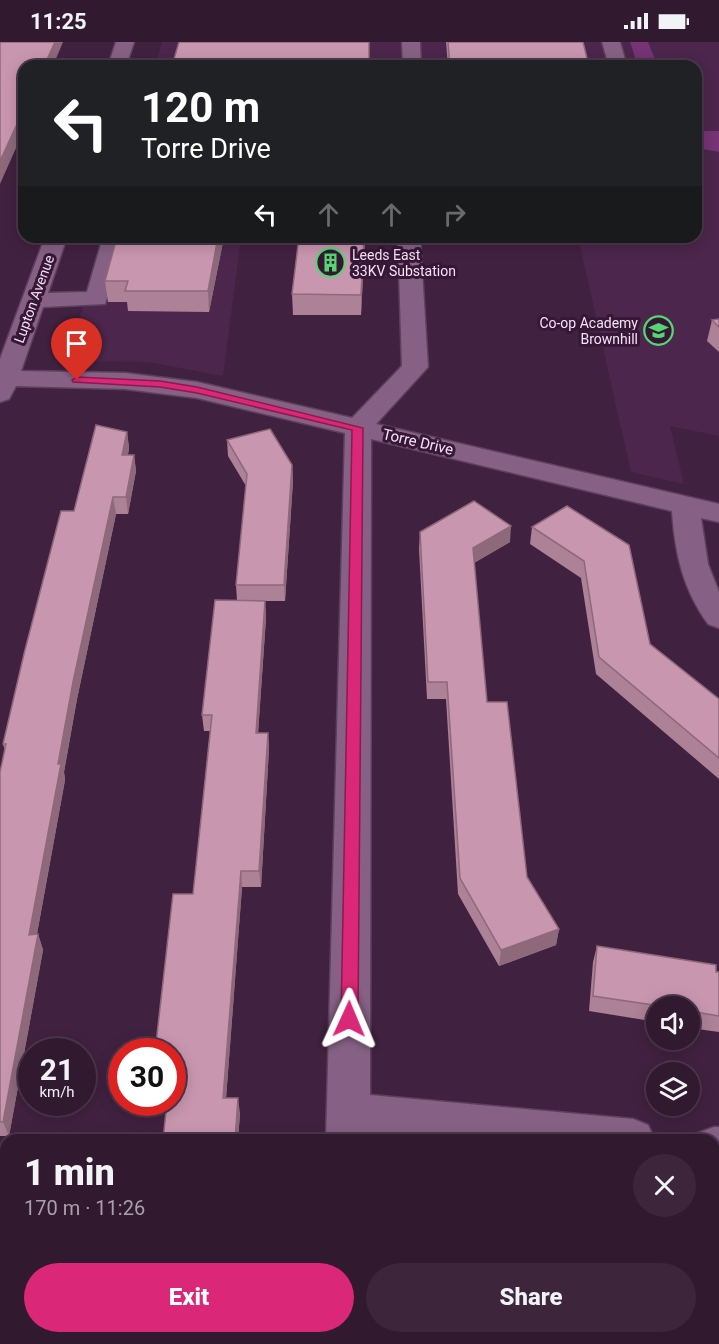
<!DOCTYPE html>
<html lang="en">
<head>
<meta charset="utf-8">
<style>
	:root { --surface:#311930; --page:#3d263c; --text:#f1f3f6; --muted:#a8a0ab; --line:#4c384c; --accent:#db2777 }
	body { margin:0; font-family:Roboto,sans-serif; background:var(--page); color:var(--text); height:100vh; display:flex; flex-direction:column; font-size:22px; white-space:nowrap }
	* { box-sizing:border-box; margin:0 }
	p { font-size:20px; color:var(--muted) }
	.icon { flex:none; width:33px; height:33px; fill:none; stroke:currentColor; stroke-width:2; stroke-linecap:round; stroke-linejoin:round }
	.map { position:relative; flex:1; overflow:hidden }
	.panel { position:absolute; left:0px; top:1092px; width:720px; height:210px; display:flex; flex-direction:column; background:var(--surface); border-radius:18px 18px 0 0; box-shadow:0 3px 15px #0003,0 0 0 2px var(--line) }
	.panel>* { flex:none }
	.banner { position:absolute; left:18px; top:18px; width:684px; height:183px; border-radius:18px; box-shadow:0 3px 15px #0003,0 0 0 2px var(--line); background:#202124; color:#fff; overflow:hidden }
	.tools { position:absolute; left:646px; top:954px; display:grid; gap:12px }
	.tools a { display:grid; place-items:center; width:54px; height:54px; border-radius:50%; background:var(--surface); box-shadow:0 3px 15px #0003,0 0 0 2px var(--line); font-size:30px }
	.speed { position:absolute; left:18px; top:996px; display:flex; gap:12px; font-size:30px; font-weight:700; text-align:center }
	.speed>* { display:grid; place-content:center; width:78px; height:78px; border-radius:50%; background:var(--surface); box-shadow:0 3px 15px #0003,0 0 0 2px var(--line); line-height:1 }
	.speed small { font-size:15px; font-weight:400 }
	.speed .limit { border:9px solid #d22; background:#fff; color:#111 }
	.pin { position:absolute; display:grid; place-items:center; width:51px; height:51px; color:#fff; margin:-62px -26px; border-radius:50% 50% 50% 0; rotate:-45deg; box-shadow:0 0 6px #0007 }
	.pin .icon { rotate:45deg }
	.me { position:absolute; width:66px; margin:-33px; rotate:1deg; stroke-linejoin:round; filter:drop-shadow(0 0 4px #0008) }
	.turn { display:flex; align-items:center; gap:21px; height:126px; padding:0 24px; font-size:27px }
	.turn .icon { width:78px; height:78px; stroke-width:2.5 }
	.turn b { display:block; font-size:42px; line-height:51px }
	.lanes { display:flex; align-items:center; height:57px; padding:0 24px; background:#0003; justify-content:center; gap:30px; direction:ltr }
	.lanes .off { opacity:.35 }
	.round { display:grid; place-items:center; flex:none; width:63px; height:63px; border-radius:32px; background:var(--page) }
	.overview { display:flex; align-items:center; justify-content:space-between; height:102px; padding:0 24px }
	h1 { font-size:36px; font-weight:800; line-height:45px }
	.primary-button { display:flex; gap:12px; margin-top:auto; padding:12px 24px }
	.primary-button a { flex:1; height:69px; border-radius:36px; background:var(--accent); color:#fff; font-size:24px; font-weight:800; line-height:69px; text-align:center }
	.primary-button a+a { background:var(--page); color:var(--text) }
	.status { display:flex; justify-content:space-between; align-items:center; height:42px; padding:0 30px; background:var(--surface); direction:ltr }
	.status svg { height:16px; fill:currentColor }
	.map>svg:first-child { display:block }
	.built { fill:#4c264c }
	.green { fill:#763375 }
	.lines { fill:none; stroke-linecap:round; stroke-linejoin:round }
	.minor-casing { stroke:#5d405c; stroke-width:3 }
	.minor { fill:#866185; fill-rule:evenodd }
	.wall { fill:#ad8196 }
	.shaded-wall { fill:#8d697a }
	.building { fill:#c996af; stroke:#8d697a; stroke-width:1.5 }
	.route { fill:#db2777; stroke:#8e194d; stroke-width:1.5 }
	.labels { text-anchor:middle; stroke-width:6; stroke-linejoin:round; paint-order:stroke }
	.far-poi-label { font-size:14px; fill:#f6e1f5; stroke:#361736; text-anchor:start }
	.far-street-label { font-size:14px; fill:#f6e1f5; stroke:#361736 }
	.street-label { font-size:15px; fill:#f6e1f5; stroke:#361736 }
</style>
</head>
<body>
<div class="status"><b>11:25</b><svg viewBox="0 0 49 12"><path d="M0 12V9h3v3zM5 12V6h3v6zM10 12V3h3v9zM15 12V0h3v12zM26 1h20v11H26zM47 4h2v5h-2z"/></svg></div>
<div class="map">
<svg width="719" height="1302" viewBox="0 0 719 1302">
	<rect width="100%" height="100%" fill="#412140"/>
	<g class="built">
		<path d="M162,0H630L638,24H155Z"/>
		<path d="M648,0H719V89H696V24H658Z"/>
		<path d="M696,106L719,110V394L670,384L684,442L631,430L578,195H696Z"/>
		<path d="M104,195H241L223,334L148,320L67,319Z"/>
	</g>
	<g class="green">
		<path d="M630,0H648L658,24H638Z"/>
		<path d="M696,89H719V110L696,106Z"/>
		<path d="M714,1145L719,1146V1302H401V1296H714Z"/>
	</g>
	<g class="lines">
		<defs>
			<g id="minor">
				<path d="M116,0H134L126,24H108Z"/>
				<path d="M402,0H420L421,24H403Z"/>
				<path d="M602,0H620L627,24H609Z"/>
				<path d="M45,195H67L48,251L87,250L103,195H125L105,262L43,265L21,329L125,331L197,340L352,376L402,324L398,195H420L428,325L376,382L719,462V480L701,476L708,522L719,550V586L708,582C683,547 675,512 672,469L371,397L370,1053L633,1077L648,1083L655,1098H418L370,1093V1098H326L345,391L197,356L125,347L16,344L9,357L0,360V317Z"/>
				<path d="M714,1085H719V1127H714V1098H696L698,1091Z"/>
				<rect x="327" y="1296" width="48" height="6"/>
			</g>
		</defs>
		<use href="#minor" class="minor-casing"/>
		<use href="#minor" class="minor"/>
	</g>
	<g class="wall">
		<path d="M446,0H583L589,24H448Z"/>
		<path d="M224,195L209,270L128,269L127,260H108L105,239Z"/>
		<path d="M365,195L361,273H293L292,252Z"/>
		<path d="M719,277V310L707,299L712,278Z"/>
		<path d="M127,390L129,406L128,413H134L136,429L128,472H116L77,657L64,730L65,738L37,892H38L43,908L9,1094H0V730L5,709L3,702L74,469Z"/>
		<path d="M227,398L292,423L293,439L285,559H265L266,576L258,691H268L269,707L261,845H242L226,1056L240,1071L238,1098H163L193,852L210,689H204L202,673L237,559L236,543L246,444L228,414Z"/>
		<path d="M567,464L650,602L719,657V737L596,632L581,536L530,502L532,485Z"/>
		<path d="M420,490L510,500L474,521L487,660L527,835L559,887L556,903L499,924L458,852L446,657H427L419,507Z"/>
		<path d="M597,904L719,930V990L690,986V964H657V980L589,969L593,920Z"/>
	</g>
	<g class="shaded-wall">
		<path d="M55,0H63L53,24H44Z"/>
		<path d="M24,67V88L0,142V119Z"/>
		<path d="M218,195H224L209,270L208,249Z"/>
		<path d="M364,195H365L361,273V253Z"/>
		<path d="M127,390L129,406L124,430L122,413Z"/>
		<path d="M134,413L136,429L128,472L126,455Z"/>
		<path d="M292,423L293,439L285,559L284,543Z"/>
		<path d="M113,455L116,472L77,657L64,730L65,738L34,908L29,893L58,722L73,640Z"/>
		<path d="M511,484L510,500L472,522L473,506Z"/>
		<path d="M265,559L266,576L257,707L256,691Z"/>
		<path d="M268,691L269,707L261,845L259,829Z"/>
		<path d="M241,829L242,845L225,1071L223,1056Z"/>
		<path d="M559,887L556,903L499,924L501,908Z"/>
		<path d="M38,892L43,908L9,1094L3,1080Z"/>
		<path d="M238,1056L240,1071L238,1098H235Z"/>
		<path d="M197,1296H201L200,1302H196Z"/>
	</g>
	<g class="building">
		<path d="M0,0H55L44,24H24V67L0,119Z"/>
		<path d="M179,0H369V24H172Z"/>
		<path d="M448,0H583L589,24H450Z"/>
		<path d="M117,195H218L208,249H125L128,239H105Z"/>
		<path d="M299,195H364L361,253L292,252Z"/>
		<path d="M719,277V285L712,278Z"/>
		<path d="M96,383L127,390L122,413H134L126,455H113L73,640L58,722H61L29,893L38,892L3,1080H0V730L6,702H3L24,612L61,469H74Z"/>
		<path d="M270,387L292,423L284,543H236L247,432L227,398Z"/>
		<path d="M474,459L511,484L473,506L487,660H507L527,835L559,887L501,908L460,836L447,640H428L420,490Z"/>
		<path d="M567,464L629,503L650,602L719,657V716L599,615L584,519L532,485Z"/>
		<path d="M215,558L265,559L256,691H268L259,829H241L223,1056H238L235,1098H163L167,1060H172V1010H155L173,852H193L212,673H202Z"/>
		<path d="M597,904L716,923V930H719V974L690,969V964H660L593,954Z"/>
		<path d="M141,1296H197L196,1302H140Z"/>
	</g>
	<path class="route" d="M77,335L160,339L197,345L363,386L358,977L355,982L349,984L343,982L341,977L352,388L197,351L160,345L73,340L72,338Z"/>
	<defs>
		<symbol id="building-ring" viewBox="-11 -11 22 22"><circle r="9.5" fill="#361736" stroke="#56d671" stroke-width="1.5"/><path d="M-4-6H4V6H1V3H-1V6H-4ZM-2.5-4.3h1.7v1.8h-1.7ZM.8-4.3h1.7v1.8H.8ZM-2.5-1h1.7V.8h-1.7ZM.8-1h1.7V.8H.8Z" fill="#56d671"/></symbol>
		<symbol id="school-ring" viewBox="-11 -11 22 22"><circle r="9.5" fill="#361736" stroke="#56d671" stroke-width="1.5"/><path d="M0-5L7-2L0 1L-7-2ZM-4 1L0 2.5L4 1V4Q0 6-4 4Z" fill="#56d671"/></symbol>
	</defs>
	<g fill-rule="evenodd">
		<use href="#building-ring" x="314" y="204" width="33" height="33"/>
		<use href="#school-ring" x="642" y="272" width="33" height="33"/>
	</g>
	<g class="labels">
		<g class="far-poi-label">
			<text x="352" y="218">Leeds East<tspan x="352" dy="16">33KV Substation</tspan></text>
			<text x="638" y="286" text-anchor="end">Co-op Academy<tspan x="638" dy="16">Brownhill</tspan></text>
		</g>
		<g class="far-street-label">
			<text transform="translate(34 257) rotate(-70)" y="5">Lupton Avenue</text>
		</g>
		<g class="street-label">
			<text transform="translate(418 400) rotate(13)" y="5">Torre Drive</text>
		</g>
	</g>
</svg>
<div class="tools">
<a><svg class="icon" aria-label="sound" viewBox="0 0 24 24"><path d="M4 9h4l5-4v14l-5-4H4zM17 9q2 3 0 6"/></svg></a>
<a><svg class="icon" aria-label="layers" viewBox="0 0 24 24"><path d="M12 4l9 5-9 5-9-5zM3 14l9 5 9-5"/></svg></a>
</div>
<div class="speed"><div>21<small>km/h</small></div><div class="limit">30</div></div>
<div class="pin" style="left:77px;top:338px;background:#d93025"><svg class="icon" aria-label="arrive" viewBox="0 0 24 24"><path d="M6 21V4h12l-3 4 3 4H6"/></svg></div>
<svg class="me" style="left:349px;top:977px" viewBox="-20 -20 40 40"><path d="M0-17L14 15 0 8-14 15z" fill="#db2777" stroke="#fff" stroke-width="4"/></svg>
<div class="banner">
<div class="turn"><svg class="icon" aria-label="left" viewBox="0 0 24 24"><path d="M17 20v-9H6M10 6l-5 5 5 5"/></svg><div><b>120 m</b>Torre Drive</div></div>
<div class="lanes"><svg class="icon" aria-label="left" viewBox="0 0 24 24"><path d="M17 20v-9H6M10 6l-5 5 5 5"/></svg><svg class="icon off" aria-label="ahead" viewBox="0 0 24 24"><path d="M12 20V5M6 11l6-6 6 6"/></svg><svg class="icon off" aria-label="ahead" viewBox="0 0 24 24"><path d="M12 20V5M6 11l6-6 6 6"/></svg><svg class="icon off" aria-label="right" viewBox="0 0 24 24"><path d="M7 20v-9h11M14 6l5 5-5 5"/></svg></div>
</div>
<section class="panel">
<div class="overview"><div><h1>1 min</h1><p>170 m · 11:26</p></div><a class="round"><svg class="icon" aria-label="close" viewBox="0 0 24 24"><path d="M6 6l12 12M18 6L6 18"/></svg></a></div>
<div class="primary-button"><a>Exit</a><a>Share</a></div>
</section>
</div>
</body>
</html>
